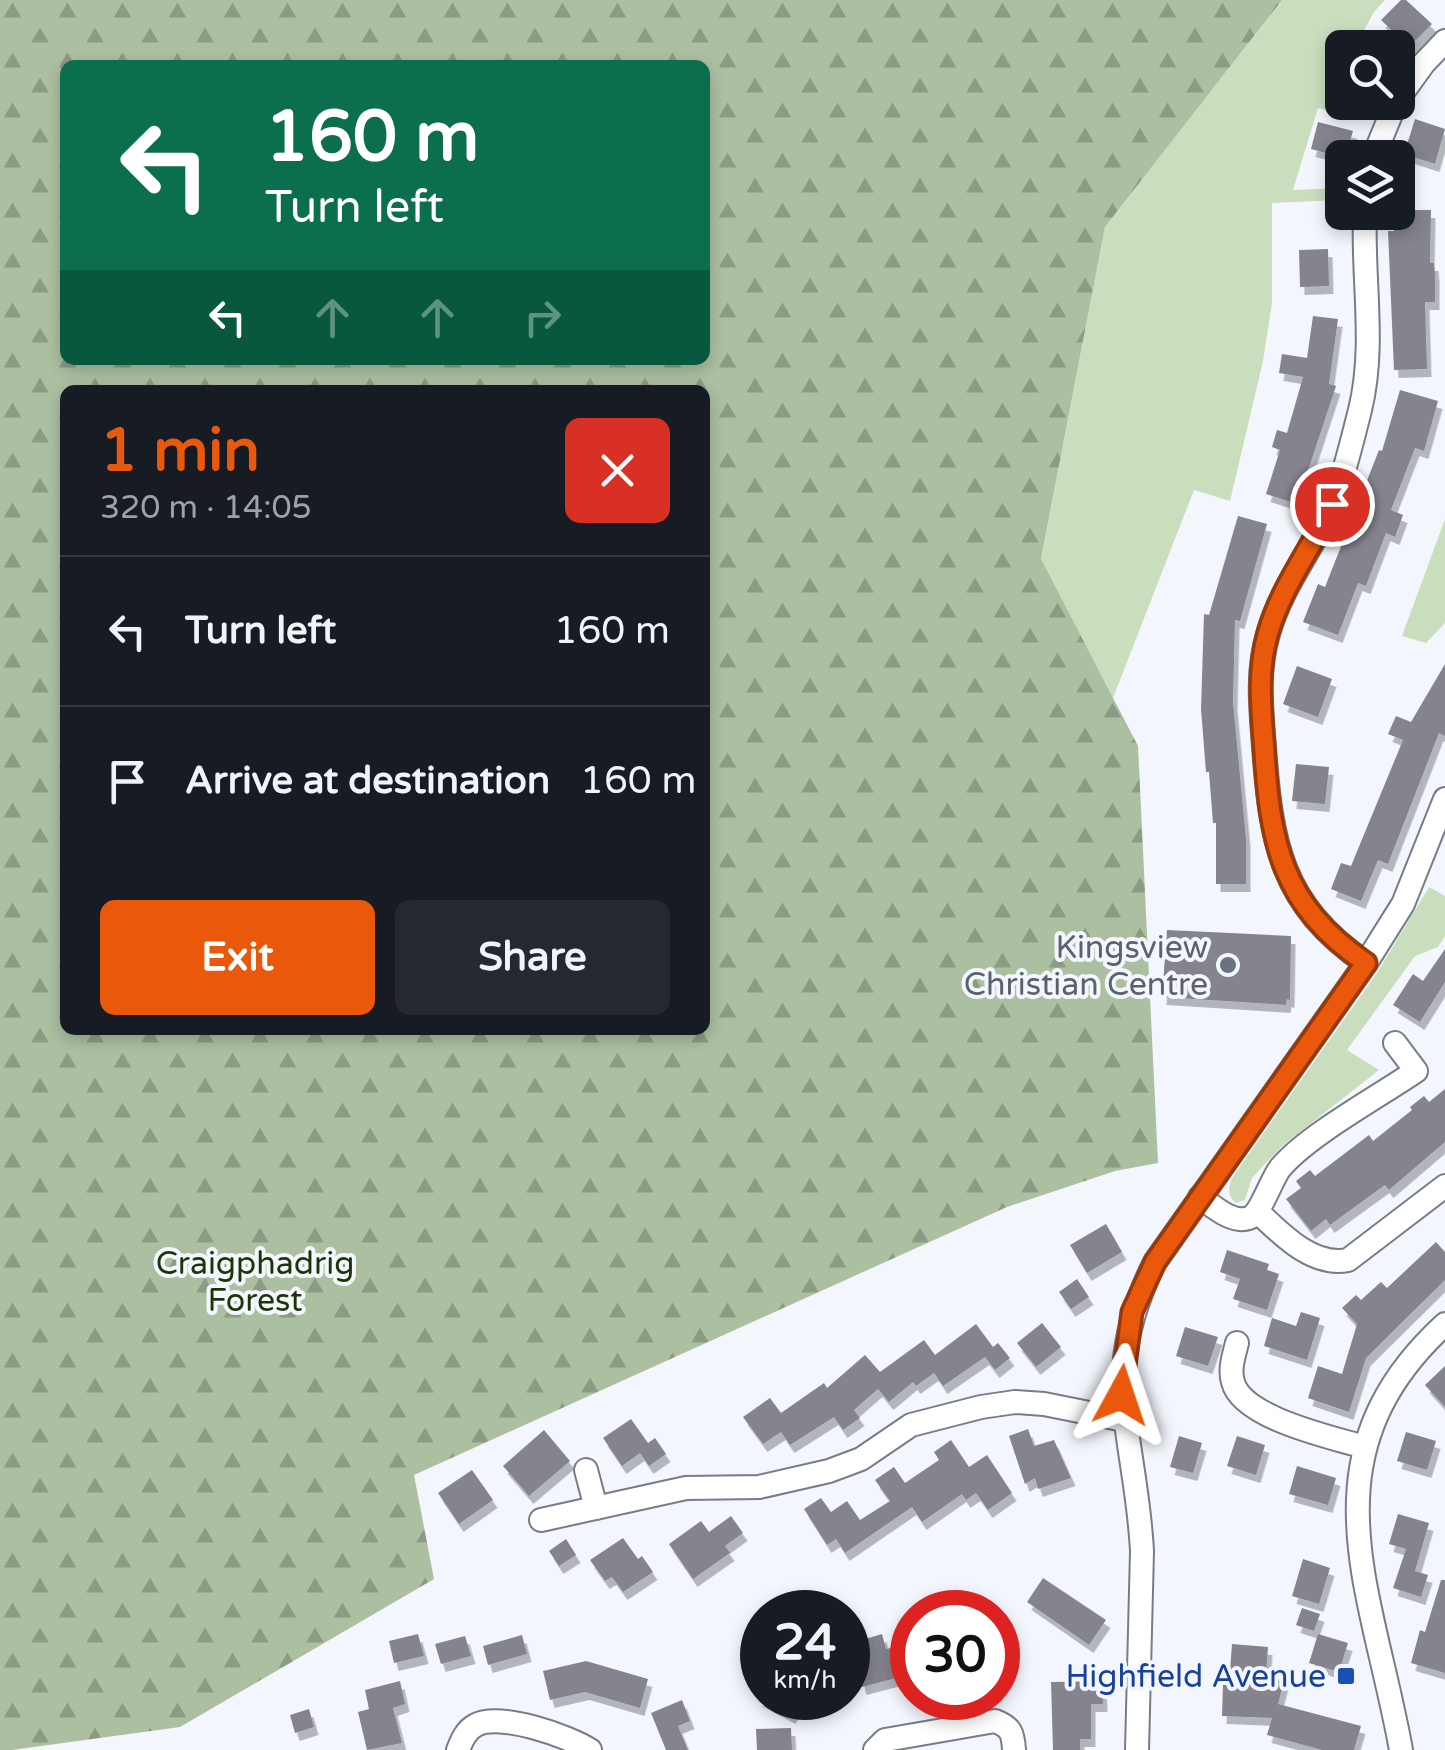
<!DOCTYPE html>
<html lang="en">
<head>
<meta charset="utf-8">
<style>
	:root { --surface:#171b24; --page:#242831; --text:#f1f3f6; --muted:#9ea1a6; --line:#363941; --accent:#ea580c }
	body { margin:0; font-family:"Varela Round",sans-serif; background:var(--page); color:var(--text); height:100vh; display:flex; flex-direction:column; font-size:38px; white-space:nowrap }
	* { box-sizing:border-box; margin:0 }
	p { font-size:32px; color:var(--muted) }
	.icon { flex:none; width:55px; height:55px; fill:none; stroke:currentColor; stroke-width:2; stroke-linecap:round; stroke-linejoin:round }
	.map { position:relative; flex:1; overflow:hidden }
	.panel { position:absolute; left:60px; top:385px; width:650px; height:650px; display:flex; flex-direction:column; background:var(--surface); border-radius:15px; box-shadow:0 5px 15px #0003 }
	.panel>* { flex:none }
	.guide { position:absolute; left:60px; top:60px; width:650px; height:305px; border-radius:15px; box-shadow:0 5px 15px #0003; background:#0b6e4f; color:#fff; overflow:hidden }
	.tools { position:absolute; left:1325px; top:30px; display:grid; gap:20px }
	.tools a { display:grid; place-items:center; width:90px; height:90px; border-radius:15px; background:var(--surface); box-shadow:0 5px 15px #0003; font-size:50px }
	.speed { position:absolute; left:740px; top:1590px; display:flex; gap:20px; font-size:50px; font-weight:700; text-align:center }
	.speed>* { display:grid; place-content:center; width:130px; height:130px; border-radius:50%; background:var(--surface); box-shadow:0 5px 15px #0003; line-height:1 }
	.speed small { font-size:25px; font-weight:400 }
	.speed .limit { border:15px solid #d22; background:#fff; color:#111 }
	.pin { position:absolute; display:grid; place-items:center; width:85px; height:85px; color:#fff; margin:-42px; border:5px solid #fff; border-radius:50%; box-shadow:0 2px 10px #0007 }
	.me { position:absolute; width:110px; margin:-55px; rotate:5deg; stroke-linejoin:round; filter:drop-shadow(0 0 8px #0008) }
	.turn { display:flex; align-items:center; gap:35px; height:210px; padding:0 40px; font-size:45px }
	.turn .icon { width:130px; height:130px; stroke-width:2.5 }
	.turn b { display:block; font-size:70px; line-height:85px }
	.lanes { display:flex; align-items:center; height:95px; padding:0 40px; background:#0003; justify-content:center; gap:50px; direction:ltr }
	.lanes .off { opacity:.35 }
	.round { display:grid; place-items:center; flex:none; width:105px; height:105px; border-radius:15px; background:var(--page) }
	.head { display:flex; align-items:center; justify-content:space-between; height:170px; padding:0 40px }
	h1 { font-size:60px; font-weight:800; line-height:75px; color:var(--accent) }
	.cta { display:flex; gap:20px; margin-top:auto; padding:20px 40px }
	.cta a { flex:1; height:115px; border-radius:15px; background:var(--accent); color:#fff; font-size:40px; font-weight:800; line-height:115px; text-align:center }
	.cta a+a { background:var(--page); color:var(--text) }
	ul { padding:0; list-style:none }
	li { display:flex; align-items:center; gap:30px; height:150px; padding:0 40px; border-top:2px solid var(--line) }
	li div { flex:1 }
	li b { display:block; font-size:38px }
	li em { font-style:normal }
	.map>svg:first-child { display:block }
	.green { fill:#cadebe }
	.forest { fill:url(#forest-firs); fill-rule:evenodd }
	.building { fill:#84838e; filter:url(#shadow) }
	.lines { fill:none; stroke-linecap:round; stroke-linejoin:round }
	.minor-casing { stroke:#777c86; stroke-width:26 }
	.minor { stroke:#fff; stroke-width:22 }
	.route-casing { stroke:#983908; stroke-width:25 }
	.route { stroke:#ea580c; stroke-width:18 }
	.worship-dot { fill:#6b7280; stroke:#f3f7fd; stroke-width:4 }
	.transit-dot { fill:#1a4fb4; stroke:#f3f7fd; stroke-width:4 }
	.labels { text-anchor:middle; stroke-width:8; stroke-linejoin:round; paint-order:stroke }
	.worship-label { font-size:32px; fill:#5b616d; stroke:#f3f7fd; text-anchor:end }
	.park-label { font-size:32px; fill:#1b3506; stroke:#f3f7fd }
	.transit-label { font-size:32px; fill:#164399; stroke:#f3f7fd; text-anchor:end }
</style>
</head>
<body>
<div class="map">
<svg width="1445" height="1750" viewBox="0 0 1445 1750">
	<defs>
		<pattern id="forest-firs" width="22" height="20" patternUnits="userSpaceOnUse" patternTransform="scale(2.5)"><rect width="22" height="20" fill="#acbfa1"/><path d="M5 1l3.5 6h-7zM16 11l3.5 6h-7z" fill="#8c9b83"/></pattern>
		<filter id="shadow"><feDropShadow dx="4.5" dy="8" stdDeviation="0" flood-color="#0004"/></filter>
	</defs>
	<rect width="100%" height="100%" fill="#f3f7fd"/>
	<g class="green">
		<path d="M1282,0H1385L1374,12L1355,47L1342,48V62L1328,85L1341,95L1336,112L1318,108L1293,190L1342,188V200L1272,203V303L1263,361L1230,501L1194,490L1113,698L1041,560L1105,227Z"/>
		<path d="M1445,519V623L1426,643L1402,636Z"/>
		<path d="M1429,887L1445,896V936L1438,947L1415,956L1347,1050L1379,1070L1281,1147L1252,1178L1245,1200L1236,1203C1225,1194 1229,1183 1236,1172L1377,973Z"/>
	</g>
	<path class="forest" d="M0,0H1282L1105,227L1041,559L1138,746L1158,1163L1115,1171L1007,1207L414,1475L434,1579L180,1727L12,1750H0ZM65,65H705V360H65ZM65,390H705V1030H65Z"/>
	<g class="building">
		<path d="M1401,0H1406L1432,24L1409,47L1381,20Z"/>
		<path d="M1415,119L1445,129L1435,164L1404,154Z"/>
		<path d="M1318,122L1353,131L1345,158L1311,149Z"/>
		<path d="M1398,210H1431L1430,263H1434L1435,274V302H1425L1427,369L1394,370L1388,231H1394Z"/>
		<path d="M1328,249L1329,286L1300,287L1299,250Z"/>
		<path d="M1313,316L1338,319L1329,384L1336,386L1297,504L1266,494L1280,450L1272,447L1277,430L1287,433L1303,377L1279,373L1282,354L1307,358Z"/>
		<path d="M1400,390L1438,401L1424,451L1415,448L1391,510L1403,515L1395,537L1386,533L1366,586L1358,583L1338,635L1303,622L1318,584L1325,587L1379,450L1382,451Z"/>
		<path d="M1238,516L1267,524L1240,621L1235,620L1233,702L1246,839V884H1216V823H1213L1209,772H1206L1201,709L1204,614L1209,615Z"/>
		<path d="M1445,664V736L1439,733L1388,864L1378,860L1361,901L1331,889L1341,863L1351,866L1403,740L1388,734L1396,716L1411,722Z"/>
		<path d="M1297,666L1332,679L1318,717L1283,704Z"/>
		<path d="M1296,764L1329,767L1325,804L1292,801Z"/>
		<path d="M1167,930L1291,936L1290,1000L1287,999L1286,1005L1162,997Z"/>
		<path d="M1445,949V982L1420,1022L1393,1005L1413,974L1423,981Z"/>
		<path d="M1445,1089V1142L1389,1190L1385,1185L1330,1225L1326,1219L1311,1231L1286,1199L1301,1188L1296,1181L1310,1170L1315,1176L1369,1135L1373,1141L1412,1110L1410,1107L1424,1096L1429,1102Z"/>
		<path d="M1106,1224L1122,1252L1087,1273L1070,1245Z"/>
		<path d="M1436,1242L1445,1252V1280L1366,1358L1349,1412L1308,1398L1318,1366L1342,1374L1357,1324L1342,1308L1356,1295L1361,1300L1381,1282L1387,1288Z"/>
		<path d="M1227,1250L1269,1264L1267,1270L1279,1274L1267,1310L1233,1299L1240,1279L1220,1272Z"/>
		<path d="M1077,1279L1089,1297L1071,1309L1059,1292Z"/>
		<path d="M1301,1312L1320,1318L1307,1360L1264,1346L1272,1318L1296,1326Z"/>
		<path d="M1042,1323L1061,1347L1036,1367L1017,1343Z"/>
		<path d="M976,1324L993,1347L998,1343L1010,1358L995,1370L985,1357L943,1386L934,1373L916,1386L913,1382L889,1402L878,1389L854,1410L860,1418L843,1430L834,1417L790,1445L781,1432L763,1444L743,1417L770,1398L781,1413L824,1383L827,1388L865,1355L880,1372L924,1340L935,1355Z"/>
		<path d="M1185,1327L1218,1337L1208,1366L1176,1356Z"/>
		<path d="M1445,1366V1407L1425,1385Z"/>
		<path d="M631,1419L648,1443L655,1438L666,1454L649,1466L640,1453L622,1466L603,1438Z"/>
		<path d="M1028,1429L1034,1446L1054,1440L1071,1478L1038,1489L1035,1478L1025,1484L1009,1436Z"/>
		<path d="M544,1430L570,1461L529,1496L503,1466Z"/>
		<path d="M1406,1432L1436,1441L1427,1470L1397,1461Z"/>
		<path d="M1179,1436L1202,1443L1193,1473L1170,1467Z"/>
		<path d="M1237,1436L1265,1445L1256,1475L1227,1466Z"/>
		<path d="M951,1440L969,1467L987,1455L1012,1493L988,1510L976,1493L966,1500L962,1494L922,1522L912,1507L845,1553L836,1539L827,1545L804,1509L821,1498L831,1512L847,1501L860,1520L890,1501L875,1480L894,1467L905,1483L939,1460L934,1452Z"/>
		<path d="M1297,1466L1336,1478L1328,1505L1289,1494Z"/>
		<path d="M472,1470L493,1500L459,1524L438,1493Z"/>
		<path d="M1398,1514L1429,1523L1415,1571L1428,1575L1421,1597L1393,1588L1406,1549L1389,1544Z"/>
		<path d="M731,1516L743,1533L725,1546L730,1553L693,1579L669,1544L701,1521L709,1532Z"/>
		<path d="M623,1538L638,1559L642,1556L653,1572L623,1592L612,1577L605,1581L590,1560Z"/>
		<path d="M566,1539L576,1555L559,1566L549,1551Z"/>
		<path d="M1303,1559L1330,1568L1319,1604L1292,1596Z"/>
		<path d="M1043,1578L1106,1620L1089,1645L1027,1602Z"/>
		<path d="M1441,1580H1445V1673L1411,1663L1420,1630L1425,1632Z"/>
		<path d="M1302,1608L1320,1614L1314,1631L1296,1625Z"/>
		<path d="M418,1634L424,1656L394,1663L389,1641Z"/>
		<path d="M882,1634L886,1649L895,1647L897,1655L912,1652V1674L862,1687L855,1658L848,1659V1644Z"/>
		<path d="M1318,1634L1348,1643L1339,1672L1309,1663Z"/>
		<path d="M522,1635L527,1654L488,1665L483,1646Z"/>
		<path d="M465,1636L471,1656L441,1664L435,1644Z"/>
		<path d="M1232,1644L1268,1647L1266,1675L1284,1681L1278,1704L1361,1726L1354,1750H1322L1267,1735L1272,1718L1222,1716L1223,1684H1229Z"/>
		<path d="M586,1661L648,1679L640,1708L585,1692L550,1700L543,1671Z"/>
		<path d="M400,1681L405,1704L393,1708L402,1743L367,1750L358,1712L369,1709L365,1690Z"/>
		<path d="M1102,1681L1103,1704H1091V1739H1080V1750H1053L1051,1682Z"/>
		<path d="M757,1698H801L791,1716Z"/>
		<path d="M682,1700L690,1721L678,1726L688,1750H666L651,1713Z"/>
		<path d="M309,1709L314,1727L295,1733L290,1715Z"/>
		<path d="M791,1728L792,1750H757L756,1729Z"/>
	</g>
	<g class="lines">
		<defs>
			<g id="minor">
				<path d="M1398,99L1424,63L1445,41"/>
				<path d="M1373,158L1396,102"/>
				<path d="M1365,212C1362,278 1376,345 1360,410C1351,445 1342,485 1326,518C1306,558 1280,591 1268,634C1257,671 1261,708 1264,747C1271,843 1281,905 1366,963"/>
				<path d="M1200,1197C1213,1206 1232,1224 1249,1218C1261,1214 1271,1179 1281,1167C1310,1134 1378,1097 1416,1071L1395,1043"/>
				<path d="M1258,1212C1282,1235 1313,1267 1348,1260L1445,1186"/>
				<path d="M1237,1343C1234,1355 1229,1369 1233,1382C1242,1418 1331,1437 1364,1447"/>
				<path d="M586,1470L596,1508"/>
				<path d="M541,1520L686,1488L759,1487L829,1471L861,1459L911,1425L981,1407L1015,1402L1044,1404L1124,1420"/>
				<path d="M458,1750C462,1740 466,1730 476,1725C500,1712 568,1736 590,1750"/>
				<path d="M875,1750L885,1740L995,1721C1011,1727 1013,1733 1014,1750"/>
				<path d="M1137,1750L1142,1551C1136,1436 1097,1377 1155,1262L1366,963L1403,904L1445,799"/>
				<path d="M1401,1750C1372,1588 1301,1456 1445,1324"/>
			</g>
		</defs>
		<use href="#minor" class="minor-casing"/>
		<use href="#minor" class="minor"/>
	</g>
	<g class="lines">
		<defs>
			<path id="route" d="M1121,1395L1132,1312L1155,1262L1366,963C1281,905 1270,843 1264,746C1261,707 1257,671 1268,633C1282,585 1312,548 1332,504"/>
		</defs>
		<use href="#route" class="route-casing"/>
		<use href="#route" class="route"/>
	</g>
	<circle class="worship-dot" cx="1228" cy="965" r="10"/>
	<rect class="transit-dot" x="1336" y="1666" width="20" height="20" rx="5"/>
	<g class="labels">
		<g class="worship-label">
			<text x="1208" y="958">Kingsview<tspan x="1208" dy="37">Christian Centre</tspan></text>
		</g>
		<g class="park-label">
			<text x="255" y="1274">Craigphadrig<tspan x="255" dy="37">Forest</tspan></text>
		</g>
		<g class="transit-label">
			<text x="1326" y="1687">Highfield Avenue</text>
		</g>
	</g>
</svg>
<div class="tools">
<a><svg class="icon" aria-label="search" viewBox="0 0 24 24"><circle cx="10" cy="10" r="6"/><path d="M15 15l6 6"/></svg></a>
<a><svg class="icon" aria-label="layers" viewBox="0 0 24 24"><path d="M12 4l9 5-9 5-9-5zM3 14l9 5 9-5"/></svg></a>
</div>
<div class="speed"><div>24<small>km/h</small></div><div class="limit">30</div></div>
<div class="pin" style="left:1332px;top:504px;background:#d93025"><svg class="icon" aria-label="arrive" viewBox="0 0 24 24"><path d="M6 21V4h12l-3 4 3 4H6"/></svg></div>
<svg class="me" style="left:1121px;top:1395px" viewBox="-20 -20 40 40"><path d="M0-17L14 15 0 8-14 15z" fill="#ea580c" stroke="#fff" stroke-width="4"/></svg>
<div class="guide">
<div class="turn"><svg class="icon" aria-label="left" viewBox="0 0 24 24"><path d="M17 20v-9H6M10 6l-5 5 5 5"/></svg><div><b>160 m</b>Turn left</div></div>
<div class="lanes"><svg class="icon" aria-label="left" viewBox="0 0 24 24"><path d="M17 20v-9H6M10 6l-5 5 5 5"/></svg><svg class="icon off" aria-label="ahead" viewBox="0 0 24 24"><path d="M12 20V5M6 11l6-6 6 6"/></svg><svg class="icon off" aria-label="ahead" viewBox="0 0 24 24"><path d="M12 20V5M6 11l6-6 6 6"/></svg><svg class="icon off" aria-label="right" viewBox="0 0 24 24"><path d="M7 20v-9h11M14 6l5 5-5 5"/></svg></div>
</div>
<section class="panel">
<div class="head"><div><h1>1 min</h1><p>320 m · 14:05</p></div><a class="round" style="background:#d93025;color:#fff"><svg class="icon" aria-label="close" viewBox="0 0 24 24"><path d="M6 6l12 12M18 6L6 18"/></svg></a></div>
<ul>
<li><svg class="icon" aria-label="left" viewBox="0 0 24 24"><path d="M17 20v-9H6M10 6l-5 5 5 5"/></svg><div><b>Turn left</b></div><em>160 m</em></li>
<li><svg class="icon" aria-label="arrive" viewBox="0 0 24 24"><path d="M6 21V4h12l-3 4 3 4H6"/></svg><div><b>Arrive at destination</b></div><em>160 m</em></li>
</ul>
<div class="cta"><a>Exit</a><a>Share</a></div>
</section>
</div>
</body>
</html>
